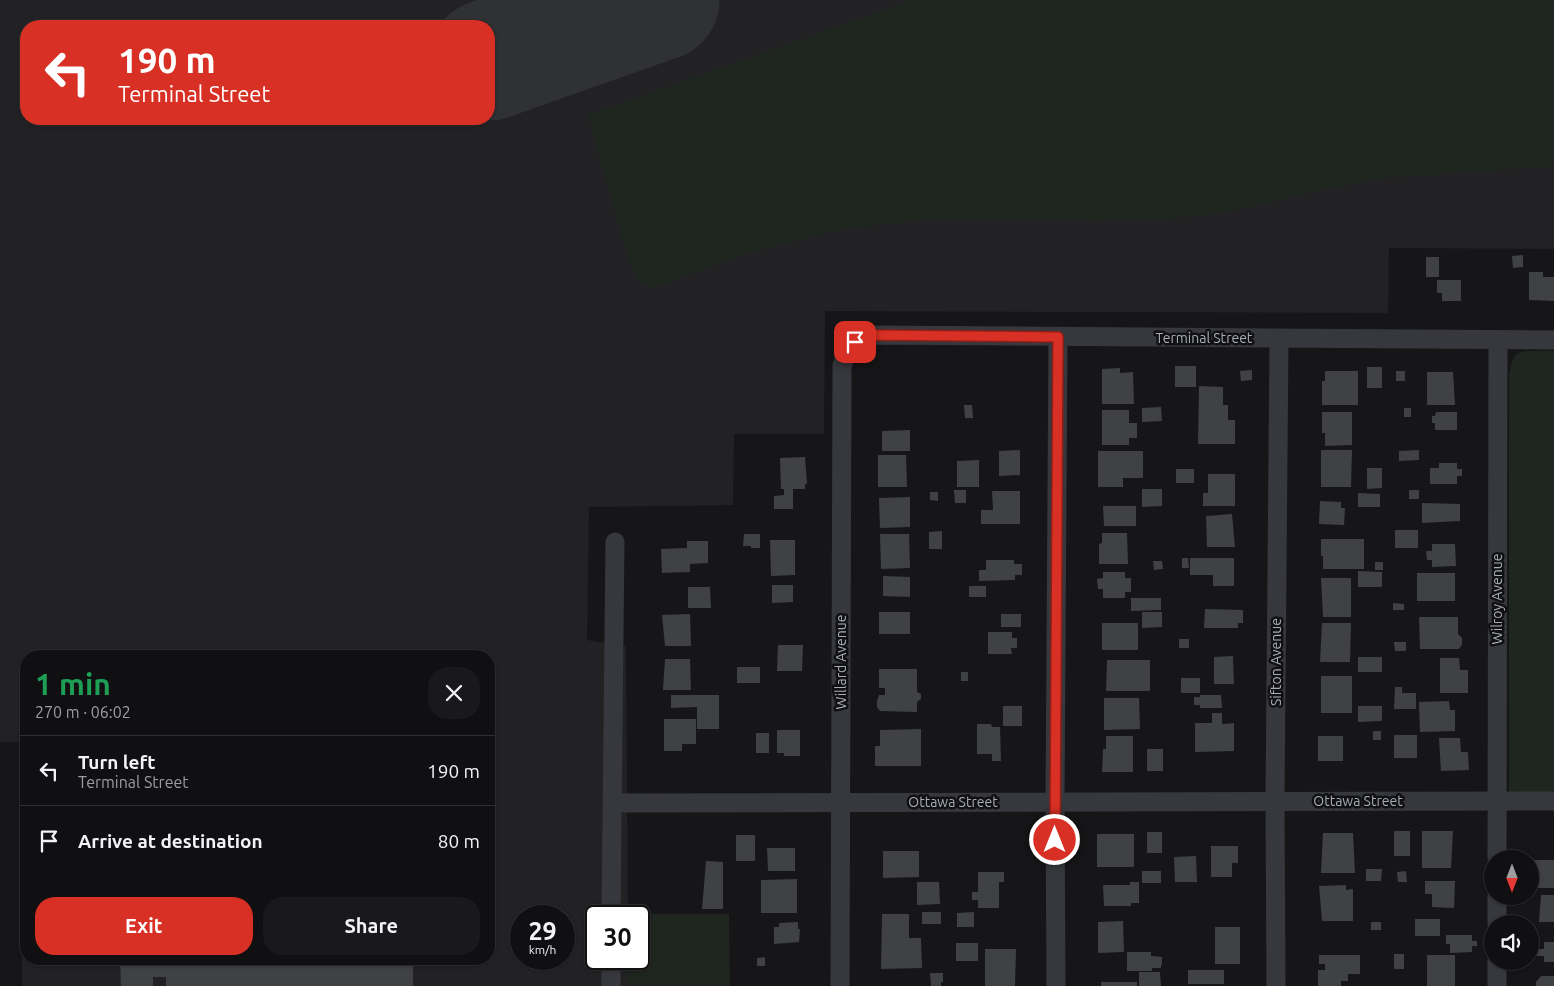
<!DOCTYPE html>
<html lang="en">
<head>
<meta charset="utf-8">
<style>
	:root { --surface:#101012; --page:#19191b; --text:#f1f3f6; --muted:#9c9d9f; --line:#303032; --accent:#d93025 }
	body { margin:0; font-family:Ubuntu,sans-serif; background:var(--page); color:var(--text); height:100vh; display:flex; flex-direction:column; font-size:19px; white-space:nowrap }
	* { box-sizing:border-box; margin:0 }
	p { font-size:16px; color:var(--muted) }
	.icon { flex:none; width:28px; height:28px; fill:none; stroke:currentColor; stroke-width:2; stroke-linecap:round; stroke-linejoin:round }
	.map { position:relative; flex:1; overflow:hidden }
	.sheet { position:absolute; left:20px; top:650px; width:475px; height:315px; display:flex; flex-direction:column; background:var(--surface); border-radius:20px; box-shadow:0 1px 4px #0004,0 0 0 1px var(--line) }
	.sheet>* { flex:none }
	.hud { position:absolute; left:20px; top:20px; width:475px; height:105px; border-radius:20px; box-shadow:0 1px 4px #0004,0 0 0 1px var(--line); background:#d93025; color:#fff; overflow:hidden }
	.needle { width:32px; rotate:180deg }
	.fabs { position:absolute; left:1484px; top:850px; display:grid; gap:10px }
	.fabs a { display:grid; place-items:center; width:55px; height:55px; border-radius:50%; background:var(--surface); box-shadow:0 1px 4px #0004,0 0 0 1px var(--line); font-size:25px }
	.speed { position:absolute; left:510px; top:905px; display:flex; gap:10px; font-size:25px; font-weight:700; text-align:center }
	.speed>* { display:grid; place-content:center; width:65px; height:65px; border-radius:50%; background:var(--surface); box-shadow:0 1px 4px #0004,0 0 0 1px var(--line); line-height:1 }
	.speed small { font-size:12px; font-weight:400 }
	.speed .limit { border:2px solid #111; border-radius:8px; background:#fff; color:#111 }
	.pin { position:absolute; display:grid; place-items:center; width:42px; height:42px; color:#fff; margin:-21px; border-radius:10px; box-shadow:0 2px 8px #0006 }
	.me { position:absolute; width:55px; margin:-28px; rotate:0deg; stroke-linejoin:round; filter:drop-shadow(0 0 4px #0008) }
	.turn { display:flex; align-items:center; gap:18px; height:105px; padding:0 15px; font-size:22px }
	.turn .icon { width:65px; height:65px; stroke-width:2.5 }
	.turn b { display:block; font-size:35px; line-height:42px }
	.round { display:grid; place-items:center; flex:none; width:52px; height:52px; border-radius:20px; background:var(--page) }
	.headline { display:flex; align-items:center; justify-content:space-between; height:85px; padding:0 15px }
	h1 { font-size:30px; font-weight:700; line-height:38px; color:#1e9e55 }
	.button { display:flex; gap:10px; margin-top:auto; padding:10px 15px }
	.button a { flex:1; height:58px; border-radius:20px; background:var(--accent); color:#fff; font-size:20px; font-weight:700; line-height:58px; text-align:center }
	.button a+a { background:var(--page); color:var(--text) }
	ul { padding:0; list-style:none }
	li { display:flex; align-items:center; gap:15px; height:70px; padding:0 15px; border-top:1px solid var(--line) }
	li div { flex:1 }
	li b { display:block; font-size:19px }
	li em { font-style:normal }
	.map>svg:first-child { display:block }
	.built { fill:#222225; fill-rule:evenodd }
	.green { fill:#1e261f }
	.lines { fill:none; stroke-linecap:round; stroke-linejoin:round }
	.runway { stroke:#303135; stroke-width:121 }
	.building { fill:#404145 }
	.minor { stroke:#37383d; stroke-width:19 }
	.route-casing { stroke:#8d1f18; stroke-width:12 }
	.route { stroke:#d93025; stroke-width:9 }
	.labels { text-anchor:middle; stroke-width:5; stroke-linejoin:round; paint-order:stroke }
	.street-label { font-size:14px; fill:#a8adb8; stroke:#111113 }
</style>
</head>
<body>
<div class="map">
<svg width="1554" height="986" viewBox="0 0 1554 986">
	<rect width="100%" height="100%" fill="#161618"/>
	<path class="built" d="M0,0H1554V249L1389,248L1388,313L825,311L824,434H734L733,505L589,507L587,640L626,646L628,916H596V959H627V986H22L20,742H0ZM26,26H489V119H26ZM26,656H489V959H26ZM521,916H564V959H521Z"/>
	<g class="green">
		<path d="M912,0H1554V166L1385,178L1312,192L1223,213L1175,218L1100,221L935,219L876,225L824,233L743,255L654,288L642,282L633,270L623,241L588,115Z"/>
		<path d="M1528,351H1554V792H1509V374C1513,360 1511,352 1528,351Z"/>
		<path d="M628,914H729L730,986H627V959H639V916H628Z"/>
	</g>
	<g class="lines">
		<path class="runway" d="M489,60L659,0"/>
	</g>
	<g class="building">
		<path d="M1523,255V267L1513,268L1512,256Z"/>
		<rect x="1426" y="257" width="13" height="20"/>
		<path d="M1529,272H1543V277H1554V301L1529,300Z"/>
		<path d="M1437,280H1461V301H1442V293H1437Z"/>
		<rect x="1175" y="366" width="21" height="21"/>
		<rect x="1367" y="367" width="15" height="21"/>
		<path d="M1120,368V373L1133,372L1134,404H1102V369Z"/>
		<path d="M1252,370V380L1241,381L1240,371Z"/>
		<path d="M1325,371H1358V405H1322V381H1325Z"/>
		<rect x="1396" y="371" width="9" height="10"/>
		<path d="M1427,372H1453L1455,405H1427Z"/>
		<path d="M1199,386L1223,387V405H1228V420H1235V444H1198Z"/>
		<path d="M964,405H972L973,418H965Z"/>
		<path d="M1161,407L1162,421L1142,422V408Z"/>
		<rect x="1404" y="408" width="7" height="9"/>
		<path d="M1102,410H1129V423H1137V438H1129V445H1102Z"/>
		<path d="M1322,412H1352V445L1325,446V433H1322Z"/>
		<path d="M1436,412H1457V430H1435V423H1432V416H1435Z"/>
		<path d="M910,430V451H882V431Z"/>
		<path d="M1020,450V475L999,476V451Z"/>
		<path d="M1321,450H1352L1351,487H1321Z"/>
		<path d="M1419,450V460L1399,461V451Z"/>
		<path d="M1098,451H1143V478H1123V487H1098Z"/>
		<path d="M878,455H906L907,487H878Z"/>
		<path d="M805,457L807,484H805V489H793V509H774V496L784,495V489H781L780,458Z"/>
		<path d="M979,460V487H957V461Z"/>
		<path d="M1439,463H1457V469H1462V476H1457V484H1430V468H1439Z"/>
		<path d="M1367,468H1382V488L1367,489Z"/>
		<rect x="1176" y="469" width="18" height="14"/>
		<path d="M1208,474H1235V506H1203V493H1208Z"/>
		<path d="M1142,489H1162V506L1142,507Z"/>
		<path d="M954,490H966V503H955Z"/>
		<rect x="1409" y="490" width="10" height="9"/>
		<path d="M992,491H1020V524H981V510H993Z"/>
		<path d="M930,492H938V501L930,500Z"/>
		<path d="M1358,493L1380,494V507H1358Z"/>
		<path d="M910,497V527L880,528L879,498Z"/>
		<path d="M1320,501L1341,502V508H1345L1344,525L1319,524Z"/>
		<path d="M1422,503L1460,504V521L1422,523Z"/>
		<path d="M1103,506H1136V526H1104Z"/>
		<path d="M1232,514L1235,547H1207L1206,516Z"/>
		<rect x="1395" y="530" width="23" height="18"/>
		<path d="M942,531V549H929V532Z"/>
		<path d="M1102,533H1127L1128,564H1099V544L1102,543Z"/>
		<path d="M744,534H760V548H751V546H743Z"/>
		<path d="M880,534H909L910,568L881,569Z"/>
		<path d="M1321,539H1364V569H1323V556H1321Z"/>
		<path d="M770,540H795V575L771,576Z"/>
		<path d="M687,541H708V563L690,564V572L662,573L661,549L687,548Z"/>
		<path d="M1432,544H1455L1456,566L1432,567V560H1427L1426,551H1432Z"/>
		<path d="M1182,558H1188L1189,568H1182Z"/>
		<path d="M1190,558H1234V586H1213V575H1190Z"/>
		<path d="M986,560H1014V564H1022V575H1015V580L979,581V570H986Z"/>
		<path d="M1153,561H1162L1163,569L1154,570Z"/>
		<rect x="1375" y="562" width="8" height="8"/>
		<path d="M1358,571L1382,572V587H1358Z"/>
		<path d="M1103,572H1125V578H1131V592H1125V598H1103V589H1098L1097,579L1103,578Z"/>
		<rect x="1417" y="573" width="38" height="28"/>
		<path d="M883,576L910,577V597L883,596Z"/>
		<path d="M1321,578H1351V617H1323Z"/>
		<path d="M772,585H793V602L772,603Z"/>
		<rect x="969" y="586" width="17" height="11"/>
		<path d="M688,587H710L711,608H688Z"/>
		<path d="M1131,598H1161V610L1131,611Z"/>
		<path d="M1393,603L1404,604V610H1393Z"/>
		<path d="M1205,609L1243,610V623H1238V628H1204Z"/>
		<rect x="879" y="612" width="31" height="22"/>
		<path d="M1142,612H1162V627L1142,628Z"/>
		<path d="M690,614L691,646H665L662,615Z"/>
		<rect x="1001" y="614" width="20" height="13"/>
		<path d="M1419,617H1458V634L1462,638V645L1459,649H1420Z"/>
		<rect x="1102" y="623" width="36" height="27"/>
		<path d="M1322,623H1351L1350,662H1320Z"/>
		<path d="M988,632H1012V638H1017V648H1011L1012,654H988Z"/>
		<rect x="1179" y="639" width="10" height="9"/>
		<path d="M1394,642H1406V651H1395Z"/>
		<path d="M778,645H803L802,671H777Z"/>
		<path d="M1233,656L1234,684H1214V657Z"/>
		<rect x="1358" y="657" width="24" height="15"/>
		<path d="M1440,658H1459L1460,670H1468V693H1440Z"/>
		<path d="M665,659H690L691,690H663Z"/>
		<path d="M1107,660H1150V691H1106Z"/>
		<rect x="737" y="667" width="23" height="16"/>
		<path d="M879,669H917V692L921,694V699L917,702V712L880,711L877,707V701L879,695H885V688H879Z"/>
		<rect x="961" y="672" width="7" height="9"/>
		<rect x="1321" y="676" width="31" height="37"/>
		<rect x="1181" y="678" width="19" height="15"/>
		<path d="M1395,687H1402V693H1416V709H1394Z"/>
		<path d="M671,695H719V729H697V707L671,708Z"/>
		<path d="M1200,695H1221L1222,708H1200V705H1194V697H1200Z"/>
		<path d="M1104,698H1139L1140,729L1104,730Z"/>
		<path d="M1449,701L1450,710H1455V731L1420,732L1419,702Z"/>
		<rect x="1003" y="706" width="19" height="20"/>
		<path d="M1358,706H1382V721L1358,722Z"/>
		<path d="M1212,713H1222V724L1234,723V751L1195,752V723H1212Z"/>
		<path d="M664,719H696V744H682V751H664Z"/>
		<path d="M977,724H991L992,727H1000L1001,761H992V754H977Z"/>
		<path d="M921,729V766H875V746H880V730Z"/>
		<path d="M777,730H800V756H784V753H777Z"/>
		<rect x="1373" y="731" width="8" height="9"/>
		<rect x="756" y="733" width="13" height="20"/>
		<rect x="1394" y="735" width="23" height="23"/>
		<path d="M1106,736H1133V772H1102L1103,749H1106Z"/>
		<rect x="1318" y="736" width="25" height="25"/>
		<path d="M1439,738H1460L1461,752H1468L1469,770L1441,771Z"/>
		<rect x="1147" y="749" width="16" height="22"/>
		<rect x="1394" y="831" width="16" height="25"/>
		<path d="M1422,831H1453L1451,868H1422Z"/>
		<rect x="1147" y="832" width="15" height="21"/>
		<path d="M1323,833H1353L1355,873H1321Z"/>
		<rect x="1097" y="834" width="37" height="33"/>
		<rect x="736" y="835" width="19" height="26"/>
		<path d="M1211,846H1238V863H1232V877H1211Z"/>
		<path d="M767,848H795V871H768Z"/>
		<path d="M883,851H919V877L883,878Z"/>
		<path d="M1196,856L1197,882H1175L1174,857Z"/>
		<rect x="1530" y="860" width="24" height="28"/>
		<path d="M706,861L723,862V909H702Z"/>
		<path d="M1366,869H1382L1381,881H1366Z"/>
		<rect x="1142" y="871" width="19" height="12"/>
		<path d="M1406,871L1407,882H1398L1397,872Z"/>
		<path d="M978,872H1004V882H999V908H978V900H972V892H978Z"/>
		<path d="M797,879V913H761V880Z"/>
		<path d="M1425,881H1455L1454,908L1432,907V894H1425Z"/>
		<path d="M917,882H939L940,904L917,905Z"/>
		<path d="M1130,882H1139V903H1131V906H1104L1103,885H1130Z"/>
		<path d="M1346,885V890L1353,889V921H1322L1319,886Z"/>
		<path d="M1541,895H1554V922H1539Z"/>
		<rect x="922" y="912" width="19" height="12"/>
		<path d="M974,912V927H957V913Z"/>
		<path d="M882,914H909V938H921L922,968L881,969Z"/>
		<rect x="1415" y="919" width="25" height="17"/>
		<path d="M1123,921L1124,952L1098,953V922Z"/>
		<path d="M798,922V929H800L799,942L774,944V927H779V923Z"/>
		<rect x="1371" y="922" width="10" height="8"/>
		<rect x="1215" y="927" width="25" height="37"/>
		<path d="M1446,935H1472V941H1477V946H1472V952L1450,953V944H1446Z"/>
		<path d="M1544,942H1554V962H1544V956H1537V949H1544Z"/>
		<rect x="956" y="943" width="22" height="18"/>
		<path d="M985,949H1016L1015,986H985Z"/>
		<path d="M1127,952H1151V956L1162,957V965H1161V968H1152V971H1127Z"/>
		<rect x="1394" y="954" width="10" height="15"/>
		<path d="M1319,955H1360V974H1348V981H1341V986H1318V970H1325V964H1319Z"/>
		<rect x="1427" y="955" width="28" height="31"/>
		<path d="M765,957V966H757V958Z"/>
		<path d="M120,959H413V986H166V977H153V986H121Z"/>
		<rect x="1188" y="970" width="36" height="14"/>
		<path d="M1139,972H1160L1161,986H1139Z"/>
		<path d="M930,973H943V982H941V986H931Z"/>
		<path d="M1541,976H1554V986H1536V982Z"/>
		<rect x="1101" y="982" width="36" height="4"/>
	</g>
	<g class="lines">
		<g class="minor">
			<path d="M613,803L1554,801"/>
			<path d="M1497,859L1498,340"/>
			<path d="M1497,896V924"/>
			<path d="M611,916L615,542"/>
			<path d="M1497,961V986"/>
			<path d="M611,986V959"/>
			<path d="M840,986L842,366C848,348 852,343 869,335L1554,340"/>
			<path d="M1056,986L1055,801L1058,337"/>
			<path d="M1276,986L1275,801L1279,339"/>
		</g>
	</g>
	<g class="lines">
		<defs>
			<path id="route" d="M855,342L869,335L1058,337L1055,840"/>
		</defs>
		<use href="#route" class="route-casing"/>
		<use href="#route" class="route"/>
	</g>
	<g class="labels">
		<g class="street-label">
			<text x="1204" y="343">Terminal Street</text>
			<text transform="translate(1497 599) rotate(-90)" y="5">Wilroy Avenue</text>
			<text transform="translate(841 662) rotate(-90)" y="5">Willard Avenue</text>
			<text transform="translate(1276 662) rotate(-90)" y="5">Sifton Avenue</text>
			<text x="1358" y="806">Ottawa Street</text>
			<text x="953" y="807">Ottawa Street</text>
		</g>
	</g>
</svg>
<div class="fabs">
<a><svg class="needle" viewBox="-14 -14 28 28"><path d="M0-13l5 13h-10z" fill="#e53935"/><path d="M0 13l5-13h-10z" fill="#9c9d9f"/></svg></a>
<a><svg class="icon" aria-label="sound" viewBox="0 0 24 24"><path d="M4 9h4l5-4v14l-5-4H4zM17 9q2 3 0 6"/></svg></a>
</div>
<div class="speed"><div>29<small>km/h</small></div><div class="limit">30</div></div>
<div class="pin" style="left:855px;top:342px;background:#d93025"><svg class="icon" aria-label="arrive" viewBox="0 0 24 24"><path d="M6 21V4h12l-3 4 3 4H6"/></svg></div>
<svg class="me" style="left:1055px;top:840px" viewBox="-20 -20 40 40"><circle r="17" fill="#d93025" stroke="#fff" stroke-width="3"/><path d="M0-11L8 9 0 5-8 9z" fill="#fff"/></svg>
<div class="hud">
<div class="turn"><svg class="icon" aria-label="left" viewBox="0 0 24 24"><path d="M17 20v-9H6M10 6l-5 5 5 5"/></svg><div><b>190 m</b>Terminal Street</div></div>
</div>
<section class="sheet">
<div class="headline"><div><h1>1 min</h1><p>270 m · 06:02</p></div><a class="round"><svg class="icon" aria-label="close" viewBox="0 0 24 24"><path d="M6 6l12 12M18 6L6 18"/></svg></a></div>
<ul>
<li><svg class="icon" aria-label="left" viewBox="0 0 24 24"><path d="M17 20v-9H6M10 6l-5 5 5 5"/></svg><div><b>Turn left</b><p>Terminal Street</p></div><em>190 m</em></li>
<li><svg class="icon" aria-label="arrive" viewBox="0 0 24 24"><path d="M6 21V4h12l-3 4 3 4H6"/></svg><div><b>Arrive at destination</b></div><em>80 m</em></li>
</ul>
<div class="button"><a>Exit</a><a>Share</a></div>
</section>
</div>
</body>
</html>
